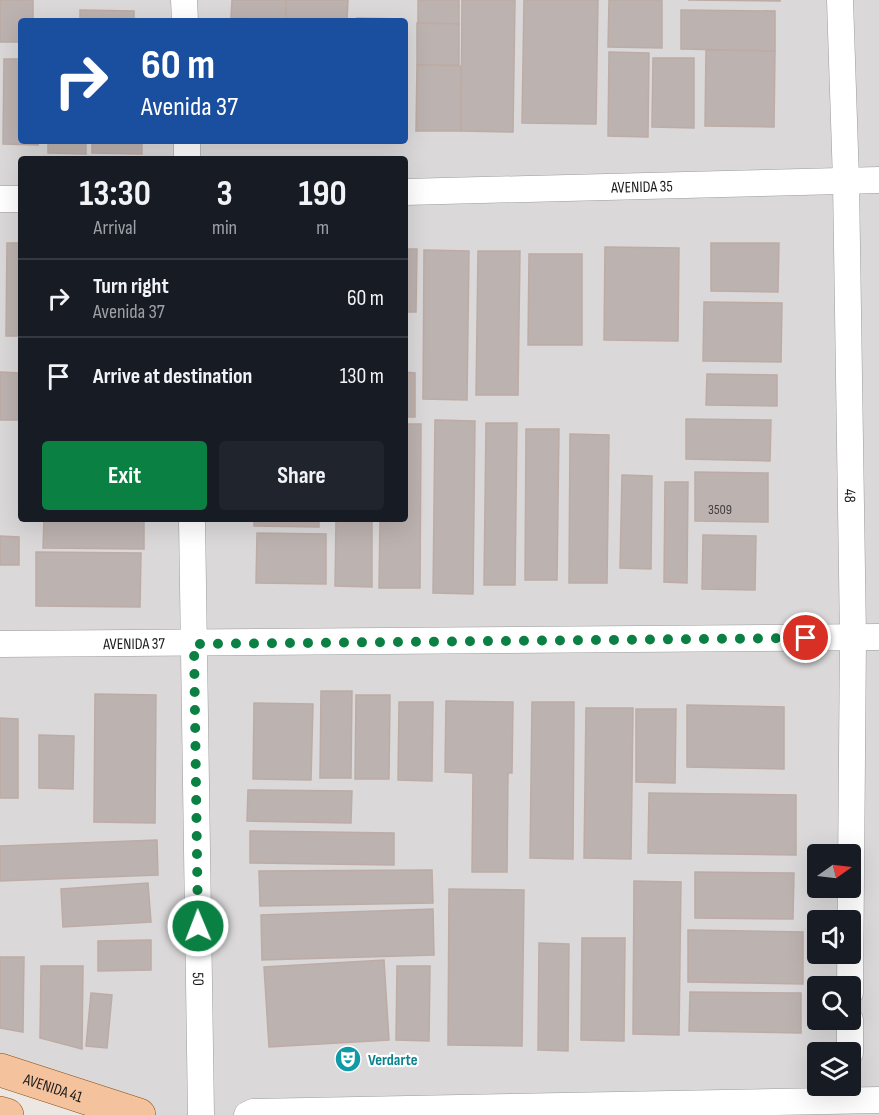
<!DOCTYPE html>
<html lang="en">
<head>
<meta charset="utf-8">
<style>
	:root { --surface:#171b24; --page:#20242c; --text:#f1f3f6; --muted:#9ea1a6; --line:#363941; --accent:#0b8043 }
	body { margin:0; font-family:"Sofia Sans Condensed",sans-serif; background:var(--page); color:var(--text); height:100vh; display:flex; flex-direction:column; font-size:22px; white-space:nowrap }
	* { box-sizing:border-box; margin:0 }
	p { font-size:20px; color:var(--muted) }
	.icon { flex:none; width:33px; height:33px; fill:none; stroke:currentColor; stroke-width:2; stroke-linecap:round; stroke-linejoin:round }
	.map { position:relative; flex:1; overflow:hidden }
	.drawer { position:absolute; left:18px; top:156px; width:390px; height:366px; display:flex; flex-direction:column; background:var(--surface); border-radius:6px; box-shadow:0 6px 24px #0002 }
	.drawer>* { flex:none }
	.top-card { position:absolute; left:18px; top:18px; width:390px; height:126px; border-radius:6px; box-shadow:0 6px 24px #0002; background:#1a4fa0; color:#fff; overflow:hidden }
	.needle { width:39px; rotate:76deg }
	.fabs { position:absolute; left:807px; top:844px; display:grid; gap:12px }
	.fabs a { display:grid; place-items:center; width:54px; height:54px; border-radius:6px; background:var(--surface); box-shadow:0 6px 24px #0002; font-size:30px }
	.pin { position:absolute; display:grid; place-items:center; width:51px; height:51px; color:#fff; margin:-26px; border:3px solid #fff; border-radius:50%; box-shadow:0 2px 6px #0007 }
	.me { position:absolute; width:66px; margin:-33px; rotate:359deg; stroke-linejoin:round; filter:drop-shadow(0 0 4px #0008) }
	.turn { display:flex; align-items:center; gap:21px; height:126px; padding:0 24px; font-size:27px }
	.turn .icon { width:78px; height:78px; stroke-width:2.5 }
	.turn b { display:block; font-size:42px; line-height:51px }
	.eta { display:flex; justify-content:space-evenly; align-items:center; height:102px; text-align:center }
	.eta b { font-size:36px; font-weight:700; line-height:42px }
	.cta { display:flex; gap:12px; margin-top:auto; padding:12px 24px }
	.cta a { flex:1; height:69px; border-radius:6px; background:var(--accent); color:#fff; font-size:24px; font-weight:700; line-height:69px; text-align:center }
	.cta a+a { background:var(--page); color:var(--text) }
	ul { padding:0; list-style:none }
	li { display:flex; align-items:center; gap:18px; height:78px; padding:0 24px; border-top:2px solid var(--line) }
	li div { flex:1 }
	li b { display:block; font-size:22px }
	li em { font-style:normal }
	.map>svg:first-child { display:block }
	.residential { fill:#dad8d9; fill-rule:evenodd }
	.building { fill:#bcb2af; stroke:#bdaca5; stroke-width:1.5 }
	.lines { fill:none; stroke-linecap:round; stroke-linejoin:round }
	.street-casing { stroke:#9c9c9c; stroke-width:27 }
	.primary-casing { stroke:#8a4c09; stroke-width:34 }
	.street { stroke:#fff; stroke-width:26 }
	.primary { stroke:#f5c29e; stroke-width:33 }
	.route { stroke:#0b8043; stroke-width:10; stroke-dasharray:0 18 }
	.labels { text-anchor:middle; stroke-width:4.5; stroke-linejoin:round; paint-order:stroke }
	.number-label { font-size:14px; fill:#434140 }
	.street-label { font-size:16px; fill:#1b1b1b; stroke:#fff }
	.culture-label { font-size:16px; font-weight:bold; fill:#0d838f; stroke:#fff; text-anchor:start }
</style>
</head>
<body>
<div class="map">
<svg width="879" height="1115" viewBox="0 0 879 1115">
	<rect width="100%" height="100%" fill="#ece7e2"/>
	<path class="residential" d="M0,0H879V1115H139L0,1070ZM21,21H405V141H21ZM21,159H405V519H21ZM818,855H850V888H818ZM818,921H850V954H818ZM818,987H850V1020H818ZM818,1053H850V1086H818Z"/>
	<g class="building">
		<path d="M0,0H33V21H21V42H0Z"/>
		<path d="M232,0H286V19L231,18Z"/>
		<path d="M286,0H348L347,19H286Z"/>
		<path d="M418,0H459V24L418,23Z"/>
		<path d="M462,0H515L513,132L461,131Z"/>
		<path d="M524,0H598L596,124L522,123Z"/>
		<path d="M609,0H662V48L608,47Z"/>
		<path d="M688,0H780V1Z"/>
		<path d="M80,10L134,11V21H80Z"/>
		<path d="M681,10L775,11V51L681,49Z"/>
		<path d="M357,18L403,19V21H357Z"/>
		<path d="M417,23L459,24V65H417Z"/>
		<path d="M706,50L775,51L774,127L705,126Z"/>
		<path d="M609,52L649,53L648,137L608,136Z"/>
		<path d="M653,58H694V128L652,127Z"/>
		<path d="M4,59H21V141H38V145L3,144Z"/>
		<path d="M417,65L461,66V131H416Z"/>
		<path d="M48,141H86V154L48,153Z"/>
		<path d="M92,141H142V154L92,153Z"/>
		<path d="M7,243H21V336H6Z"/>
		<path d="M711,243H779L778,292L711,291Z"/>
		<path d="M605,247L679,248L678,341L604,340Z"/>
		<path d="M405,249H417L416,312H405Z"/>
		<path d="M424,250L469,251L467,400L423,399Z"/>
		<path d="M478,251H520L518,395H476Z"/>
		<path d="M529,254H582V345H528Z"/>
		<path d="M704,302L782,303L781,362L703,361Z"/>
		<path d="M0,372L21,373V420H0Z"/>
		<path d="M405,372L415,373V417H405Z"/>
		<path d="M707,374L777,375V406L706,405Z"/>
		<path d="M686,419L771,420L770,461L686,459Z"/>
		<path d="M435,420L475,421L473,594L433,593Z"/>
		<path d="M486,423H517L515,585H484Z"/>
		<path d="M405,424H421L420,588H379L380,519H405Z"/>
		<path d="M526,429H559L557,580H525Z"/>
		<path d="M570,434L609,435L607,583H569Z"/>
		<path d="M695,472L768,473V522L695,521Z"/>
		<path d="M622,475L652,476L651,569L620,568Z"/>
		<path d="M665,482H688L687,583L664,582Z"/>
		<path d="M44,519H144V549L43,548Z"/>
		<path d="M254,519H319V527L254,526Z"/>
		<path d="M336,519H372V587L335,586Z"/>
		<path d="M257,533L326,534V584L256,583Z"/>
		<path d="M703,535L756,536L755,590L702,589Z"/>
		<path d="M0,536L19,537V565H0Z"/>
		<path d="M36,552L141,553L140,607L36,606Z"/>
		<path d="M321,691H352L351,778H320Z"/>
		<path d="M95,694L156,695L155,823L94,822Z"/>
		<path d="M356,695H390L389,779H355Z"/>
		<path d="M446,701L513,702L512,773H508L507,872H472L473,773L445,772Z"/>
		<path d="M399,702H433L432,781L398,780Z"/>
		<path d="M532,702H574L573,859L530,858Z"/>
		<path d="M254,703L313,704L311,780L253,779Z"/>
		<path d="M687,705L784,707V769L687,767Z"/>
		<path d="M586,708H633L631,859L584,858Z"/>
		<path d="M636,709H676L675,783L636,782Z"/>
		<path d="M0,718L18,719V798H0Z"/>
		<path d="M39,735L74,736L73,789L39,788Z"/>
		<path d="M248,790L352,791L351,823L247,821Z"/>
		<path d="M649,793L796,795V855L648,853Z"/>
		<path d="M250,831L394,833V865L250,863Z"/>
		<path d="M157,840L158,875L0,881V846Z"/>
		<path d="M432,870L433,903L260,906L259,871Z"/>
		<path d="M695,872L794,873L793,919L695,918Z"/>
		<path d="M634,881L681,882L679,1035L633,1034Z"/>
		<path d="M148,883L151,922L63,927L61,889Z"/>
		<path d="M449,889L524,890L522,1046L448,1045Z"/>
		<path d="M433,909L434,955L262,960L261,915Z"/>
		<path d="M688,930L803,932V984L688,982Z"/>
		<path d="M582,938H625L624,1041L581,1040Z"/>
		<path d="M151,940V970L98,971V941Z"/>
		<path d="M539,943L569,944L568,1051L538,1050Z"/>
		<path d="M0,957H24L23,1032L0,1028Z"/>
		<path d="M384,960L389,1040L269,1047L264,967Z"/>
		<path d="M41,966H83L82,1049L40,1038Z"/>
		<path d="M397,966H430L429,1041L396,1040Z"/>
		<path d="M690,992L801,993V1033L689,1031Z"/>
		<path d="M91,993L112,995L107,1048L86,1046Z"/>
	</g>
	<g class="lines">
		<defs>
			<g id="street">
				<path d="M184,0L185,21"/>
				<path id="s1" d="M840,0L846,181L853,637L850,993"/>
				<path d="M187,141V159"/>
				<path id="s2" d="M405,192L879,180"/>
				<path d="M0,199H21"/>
				<path id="s3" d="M192,519L201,1115"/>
				<path id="s4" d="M0,644L879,637"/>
				<path d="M850,1053V1020"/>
				<path d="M247,1115L253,1112L879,1100"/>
			</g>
			<g id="primary">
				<path id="s5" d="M0,1070L139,1115"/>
				<path d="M0,1113L7,1115"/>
			</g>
		</defs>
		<use href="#street" class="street-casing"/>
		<use href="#primary" class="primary-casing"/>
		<use href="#street" class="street"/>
		<use href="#primary" class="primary"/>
	</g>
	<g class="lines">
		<path class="route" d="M198,926L194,644L806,638"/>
	</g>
	<defs>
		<symbol id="theatre-disc" viewBox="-11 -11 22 22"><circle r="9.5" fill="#0f9aa8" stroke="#fff"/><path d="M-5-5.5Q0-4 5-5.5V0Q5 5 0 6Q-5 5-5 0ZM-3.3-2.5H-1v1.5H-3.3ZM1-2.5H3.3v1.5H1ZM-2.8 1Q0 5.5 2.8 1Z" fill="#fff"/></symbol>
	</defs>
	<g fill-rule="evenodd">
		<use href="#theatre-disc" x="333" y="1044" width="30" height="30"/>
	</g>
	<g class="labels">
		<g class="number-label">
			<text x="720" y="514">3509</text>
		</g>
		<g class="street-label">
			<text dy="6" stroke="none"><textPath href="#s2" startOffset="237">AVENIDA 35</textPath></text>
			<text dy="6" stroke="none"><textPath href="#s1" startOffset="496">48</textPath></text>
			<text dy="6" stroke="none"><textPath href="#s4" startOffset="134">AVENIDA 37</textPath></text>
			<text dy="6" stroke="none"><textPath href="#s3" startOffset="460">50</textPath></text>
			<text dy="6" stroke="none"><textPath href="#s5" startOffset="56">AVENIDA 41</textPath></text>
		</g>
		<g class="culture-label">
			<text x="368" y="1065">Verdarte</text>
		</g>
	</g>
</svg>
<div class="fabs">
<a><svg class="needle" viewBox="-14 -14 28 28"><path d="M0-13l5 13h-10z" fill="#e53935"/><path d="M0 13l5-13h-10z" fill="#9ea1a6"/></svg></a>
<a><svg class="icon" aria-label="sound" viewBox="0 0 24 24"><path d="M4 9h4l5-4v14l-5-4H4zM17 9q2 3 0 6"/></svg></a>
<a><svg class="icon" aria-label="search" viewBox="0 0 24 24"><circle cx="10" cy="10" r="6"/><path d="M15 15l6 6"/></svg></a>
<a><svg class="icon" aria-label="layers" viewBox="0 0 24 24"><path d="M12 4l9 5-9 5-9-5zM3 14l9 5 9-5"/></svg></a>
</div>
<div class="pin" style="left:806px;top:638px;background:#d93025"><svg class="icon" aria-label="arrive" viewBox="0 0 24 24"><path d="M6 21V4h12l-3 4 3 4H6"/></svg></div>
<svg class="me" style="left:198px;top:926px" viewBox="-20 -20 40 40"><circle r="17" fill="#0b8043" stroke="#fff" stroke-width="3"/><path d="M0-11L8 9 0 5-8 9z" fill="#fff"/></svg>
<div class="top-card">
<div class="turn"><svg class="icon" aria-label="right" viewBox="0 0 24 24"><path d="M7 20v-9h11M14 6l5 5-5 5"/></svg><div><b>60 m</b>Avenida 37</div></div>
</div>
<section class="drawer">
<div class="eta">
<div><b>13:30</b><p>Arrival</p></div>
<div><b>3</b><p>min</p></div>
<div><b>190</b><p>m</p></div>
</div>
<ul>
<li><svg class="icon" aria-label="right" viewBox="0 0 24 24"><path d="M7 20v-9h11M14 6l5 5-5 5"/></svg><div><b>Turn right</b><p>Avenida 37</p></div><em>60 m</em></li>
<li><svg class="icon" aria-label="arrive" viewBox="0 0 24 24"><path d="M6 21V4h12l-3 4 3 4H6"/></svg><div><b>Arrive at destination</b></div><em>130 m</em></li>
</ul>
<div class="cta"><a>Exit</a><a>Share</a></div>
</section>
</div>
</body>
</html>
